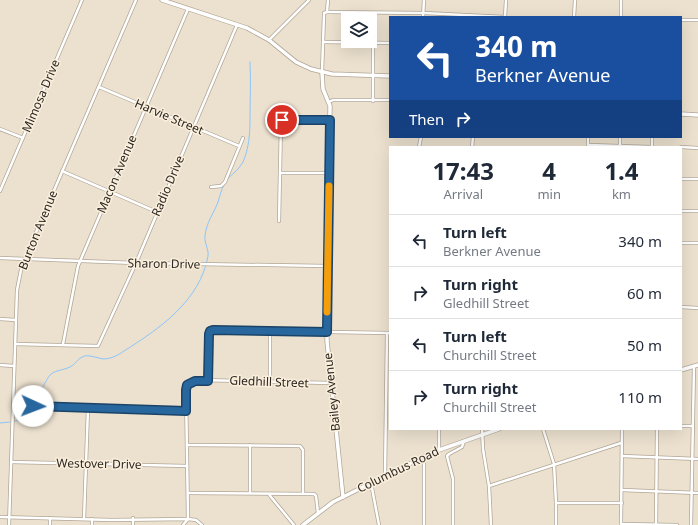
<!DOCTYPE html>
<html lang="en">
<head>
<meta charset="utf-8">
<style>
	:root { --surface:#fff; --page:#f2f2f3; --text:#1f2937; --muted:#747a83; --line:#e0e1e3 }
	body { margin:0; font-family:"Noto Sans",sans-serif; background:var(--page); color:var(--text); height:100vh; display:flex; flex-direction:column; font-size:15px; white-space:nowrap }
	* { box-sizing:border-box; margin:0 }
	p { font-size:13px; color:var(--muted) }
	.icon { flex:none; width:22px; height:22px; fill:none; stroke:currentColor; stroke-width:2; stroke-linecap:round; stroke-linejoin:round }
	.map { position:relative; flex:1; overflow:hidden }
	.side { position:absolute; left:389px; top:146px; width:293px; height:284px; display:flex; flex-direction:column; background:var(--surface); border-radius:0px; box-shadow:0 4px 16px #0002 }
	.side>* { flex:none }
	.top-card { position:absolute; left:389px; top:16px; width:293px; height:122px; border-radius:0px; box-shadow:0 4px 16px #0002; background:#1a4fa0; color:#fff; overflow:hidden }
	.tools { position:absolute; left:341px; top:12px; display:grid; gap:8px }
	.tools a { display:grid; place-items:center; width:36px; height:36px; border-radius:0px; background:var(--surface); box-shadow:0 4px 16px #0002; font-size:20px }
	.pin { position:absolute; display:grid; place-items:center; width:34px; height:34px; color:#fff; margin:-17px; border:2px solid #fff; border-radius:50%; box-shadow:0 1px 4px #0007 }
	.me { position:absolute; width:44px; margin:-22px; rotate:92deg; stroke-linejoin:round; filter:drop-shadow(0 0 3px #0008) }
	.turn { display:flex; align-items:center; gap:14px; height:84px; padding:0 20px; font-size:18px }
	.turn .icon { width:52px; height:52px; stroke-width:2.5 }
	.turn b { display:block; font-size:28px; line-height:34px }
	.then { display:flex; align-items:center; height:38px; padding:0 20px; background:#0003; gap:8px; font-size:15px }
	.eta { display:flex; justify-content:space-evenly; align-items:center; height:68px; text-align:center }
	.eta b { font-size:24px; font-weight:700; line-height:28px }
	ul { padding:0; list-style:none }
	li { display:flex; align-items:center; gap:12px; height:52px; padding:0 20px; border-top:1px solid var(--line) }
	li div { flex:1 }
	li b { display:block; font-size:15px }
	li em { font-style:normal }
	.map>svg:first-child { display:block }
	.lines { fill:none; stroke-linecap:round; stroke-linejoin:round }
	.stream { stroke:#8bc5fc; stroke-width:1 }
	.minor-casing { stroke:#b1a696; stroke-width:4 }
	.tertiary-casing { stroke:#b1a696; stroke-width:5 }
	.minor { stroke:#fff; stroke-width:2.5 }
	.tertiary { stroke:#fff; stroke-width:3.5 }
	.route-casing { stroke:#1a4367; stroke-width:10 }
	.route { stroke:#28679e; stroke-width:7 }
	.slow { stroke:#f59e0b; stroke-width:7 }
	.labels { text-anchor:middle; stroke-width:3; stroke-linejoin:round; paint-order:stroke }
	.street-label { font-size:12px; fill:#2c2721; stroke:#faeedc }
</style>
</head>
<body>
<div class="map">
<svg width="698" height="525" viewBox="0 0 698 525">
	<rect width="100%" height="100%" fill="#ece1cf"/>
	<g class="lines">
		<g class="stream">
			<path d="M226,180C232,175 239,169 243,162C249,148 250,133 250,119C250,100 251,81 250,62"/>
			<path d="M15,421C44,418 33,402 45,383C47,380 48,377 50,375C55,370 64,370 70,367C75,365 78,358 84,356C89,355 94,357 99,358C107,361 117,356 124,351C159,329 200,301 208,256C209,249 204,243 205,236C206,223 214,213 218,202C220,196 221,190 224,185"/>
			<path d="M0,423L10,422"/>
		</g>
		<defs>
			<g id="minor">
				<path d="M327,12L424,13L505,17"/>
				<path d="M423,17L424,0"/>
				<path d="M505,17L506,0"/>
				<path d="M574,17L575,0"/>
				<path d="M621,17V0"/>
				<path d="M681,20H698"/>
				<path d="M269,40L309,0"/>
				<path d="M323,42L390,43"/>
				<path d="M322,72L324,15V13L327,12L328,0"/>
				<path d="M99,87L239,146"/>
				<path d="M373,101V43"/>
				<path d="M329,102L333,100H390"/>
				<path d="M0,129L23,138"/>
				<path d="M588,145L651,147"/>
				<path d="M620,146V137"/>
				<path d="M419,147L421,137"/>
				<path d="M472,147L473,137"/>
				<path d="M588,147V137"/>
				<path d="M652,147V137"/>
				<path d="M681,147L698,148"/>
				<path d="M62,171L157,212"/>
				<path d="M280,173H329"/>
				<path d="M681,179H698"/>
				<path d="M211,187L221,186L225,182L243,138"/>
				<path d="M0,191L82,0"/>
				<path d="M681,211H698"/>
				<path d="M279,221L281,122L284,120H330"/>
				<path d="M681,243H698"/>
				<path d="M0,258L136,263L327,266"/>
				<path d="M681,307L698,308"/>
				<path d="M0,319L16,320"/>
				<path d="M15,344L98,346L136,263L237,25"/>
				<path d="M63,344L78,266L188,9"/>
				<path d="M0,365L14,366"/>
				<path d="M208,381L209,334L210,331L213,330L390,333"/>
				<path d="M270,382V332"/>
				<path d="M13,405L186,411"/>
				<path d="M681,426H692"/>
				<path d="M482,429L483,449L489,486L491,525"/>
				<path d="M543,429L554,464L556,503V525"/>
				<path d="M187,445L300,446L303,450V494"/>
				<path d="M439,450V429"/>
				<path d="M622,456L698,459"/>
				<path d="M424,457V525"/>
				<path d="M11,462L187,466"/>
				<path d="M385,476L387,333"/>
				<path d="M371,483L379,525"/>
				<path d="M489,486L621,443"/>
				<path d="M622,490L698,493"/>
				<path d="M188,493L314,494L316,496L318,513"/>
				<path d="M250,493V445"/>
				<path d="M269,494L271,497L294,525"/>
				<path d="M556,503H622"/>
				<path d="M0,517L112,520L188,519L196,520L202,525"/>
				<path d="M50,518V525"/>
				<path d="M133,518V525"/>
				<path d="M84,519L88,408"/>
				<path d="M92,519V525"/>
				<path d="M188,519L186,390L190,383L199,380L331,383"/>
				<path d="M621,524L677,525"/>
				<path d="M9,525L17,290L22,265L31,244L136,0"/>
				<path d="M183,525L188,519"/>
				<path d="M453,525V479L447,456L449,454L462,447L464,441"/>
				<path d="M621,525L622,429"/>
				<path d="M656,525L657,429"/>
				<path d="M691,525L694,366"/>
			</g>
			<g id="tertiary">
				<path d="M162,0L247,28L269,40L296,62L311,69L332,74L390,76"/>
				<path d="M322,73L323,89L330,106L327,341L343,497"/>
				<path d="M681,114L698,115"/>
				<path d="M681,370L698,365"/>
				<path d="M303,525L333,502L411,463L439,450L499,429"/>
			</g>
		</defs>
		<use href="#minor" class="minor-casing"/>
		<use href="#tertiary" class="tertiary-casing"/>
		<use href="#minor" class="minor"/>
		<use href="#tertiary" class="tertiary"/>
	</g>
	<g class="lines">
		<defs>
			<path id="route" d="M33,406L186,411V390L187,385L195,381H208L209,334L210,331L213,330L327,332L330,120H282"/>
		</defs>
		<use href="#route" class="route-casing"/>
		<use href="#route" class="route"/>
		<path class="slow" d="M327,312L329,186"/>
	</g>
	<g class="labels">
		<g class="street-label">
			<text transform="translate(41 96) rotate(-67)" y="4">Mimosa Drive</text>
			<text transform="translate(169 117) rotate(23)" y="4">Harvie Street</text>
			<text transform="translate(117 174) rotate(-67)" y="4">Macon Avenue</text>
			<text transform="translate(168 186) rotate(-67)" y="4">Radio Drive</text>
			<text transform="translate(38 230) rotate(-68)" y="4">Burton Avenue</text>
			<text transform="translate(164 264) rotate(1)" y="4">Sharon Drive</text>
			<text transform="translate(269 382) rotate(2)" y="4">Gledhill Street</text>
			<text transform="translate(332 392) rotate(-96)" y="4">Bailey Avenue</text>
			<text transform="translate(99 464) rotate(1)" y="4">Westover Drive</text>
			<text transform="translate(398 470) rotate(-26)" y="4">Columbus Road</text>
		</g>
	</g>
</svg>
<div class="tools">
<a><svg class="icon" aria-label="layers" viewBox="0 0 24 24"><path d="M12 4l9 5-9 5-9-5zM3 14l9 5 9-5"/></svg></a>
</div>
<div class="pin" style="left:282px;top:120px;background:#d93025"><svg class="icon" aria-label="arrive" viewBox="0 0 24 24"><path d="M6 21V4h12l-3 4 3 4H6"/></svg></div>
<svg class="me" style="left:33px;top:406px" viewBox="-20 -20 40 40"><circle r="19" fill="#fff"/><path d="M0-13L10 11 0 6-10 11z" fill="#28679e"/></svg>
<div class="top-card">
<div class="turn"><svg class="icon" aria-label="left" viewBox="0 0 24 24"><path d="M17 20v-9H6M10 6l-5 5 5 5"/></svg><div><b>340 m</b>Berkner Avenue</div></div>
<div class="then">Then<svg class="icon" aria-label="right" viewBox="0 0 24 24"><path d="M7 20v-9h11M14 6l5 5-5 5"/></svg></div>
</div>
<section class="side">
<div class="eta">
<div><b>17:43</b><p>Arrival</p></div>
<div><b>4</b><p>min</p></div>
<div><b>1.4</b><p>km</p></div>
</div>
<ul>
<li><svg class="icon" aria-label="left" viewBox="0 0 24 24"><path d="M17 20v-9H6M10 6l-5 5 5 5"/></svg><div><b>Turn left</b><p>Berkner Avenue</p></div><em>340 m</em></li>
<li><svg class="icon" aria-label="right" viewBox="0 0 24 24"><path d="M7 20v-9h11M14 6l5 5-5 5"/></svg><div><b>Turn right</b><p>Gledhill Street</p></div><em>60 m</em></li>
<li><svg class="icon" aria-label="left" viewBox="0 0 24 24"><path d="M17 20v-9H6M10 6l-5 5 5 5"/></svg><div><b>Turn left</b><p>Churchill Street</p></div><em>50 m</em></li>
<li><svg class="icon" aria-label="right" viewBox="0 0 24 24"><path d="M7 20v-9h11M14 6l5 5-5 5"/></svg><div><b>Turn right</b><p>Churchill Street</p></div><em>110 m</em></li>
</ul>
</section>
</div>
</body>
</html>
